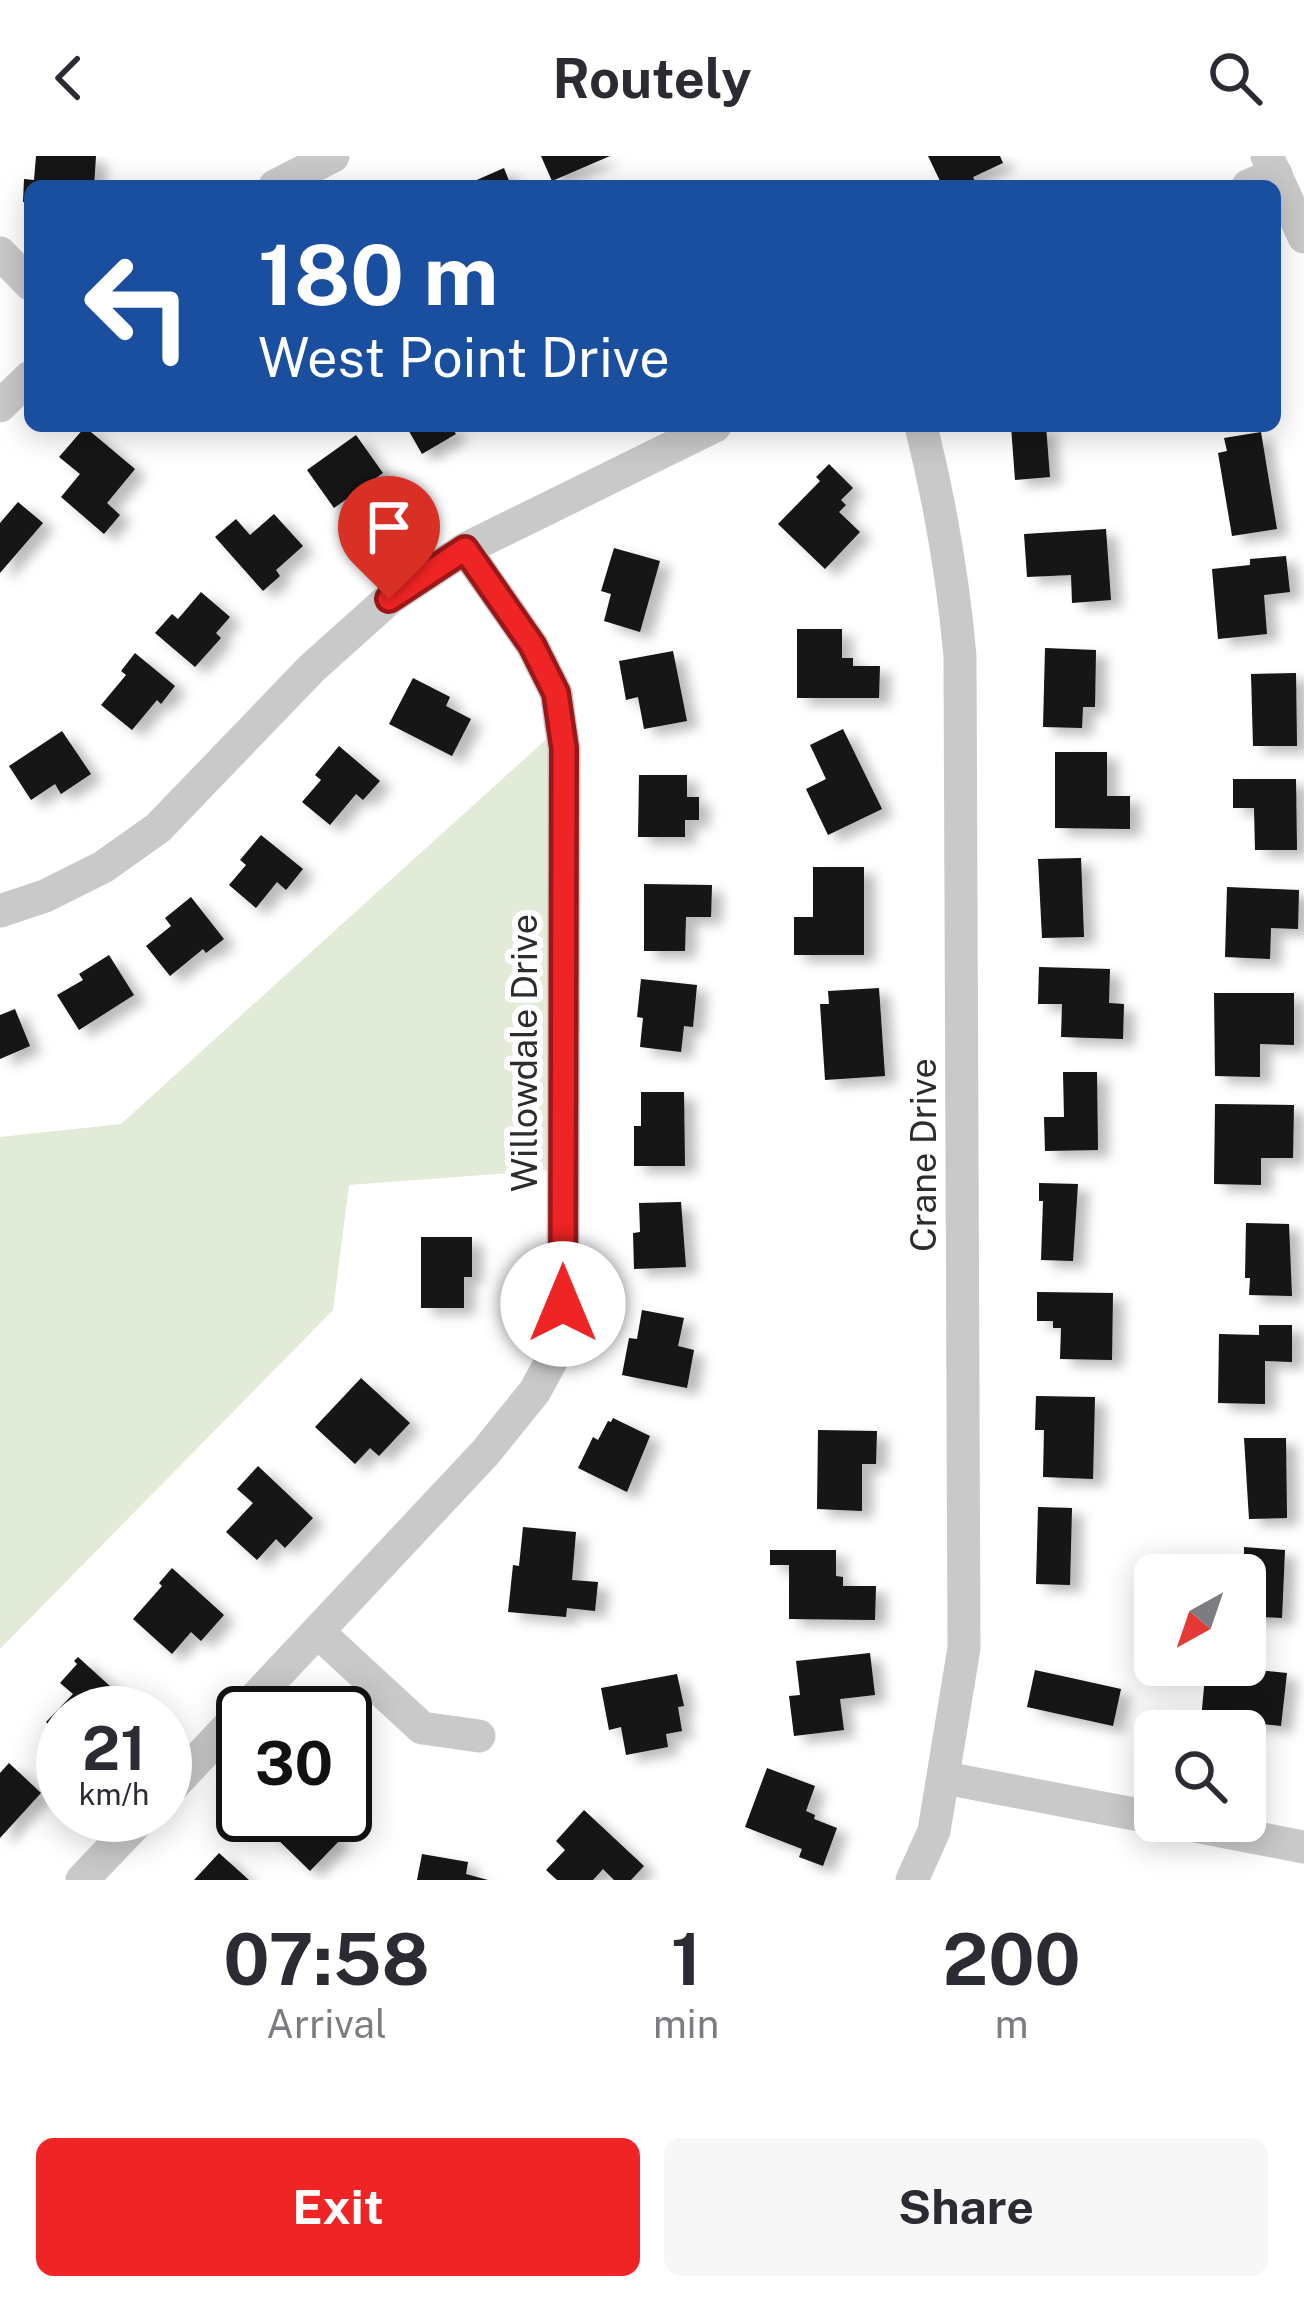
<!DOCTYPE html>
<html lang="en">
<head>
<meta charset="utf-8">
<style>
	:root { --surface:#fff; --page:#f7f7f7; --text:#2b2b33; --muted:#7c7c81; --accent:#ee2425 }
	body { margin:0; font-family:"Public Sans",sans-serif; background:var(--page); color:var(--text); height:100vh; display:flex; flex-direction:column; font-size:45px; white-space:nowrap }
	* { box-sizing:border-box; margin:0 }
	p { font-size:39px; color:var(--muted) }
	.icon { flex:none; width:66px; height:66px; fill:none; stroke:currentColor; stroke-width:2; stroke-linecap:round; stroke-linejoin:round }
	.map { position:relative; height:1724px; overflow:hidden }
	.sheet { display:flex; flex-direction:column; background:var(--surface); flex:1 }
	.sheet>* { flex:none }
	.top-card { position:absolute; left:24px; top:24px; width:1257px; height:252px; border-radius:18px; box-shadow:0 6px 30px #0003; background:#1a4fa0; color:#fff; overflow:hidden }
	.needle { width:78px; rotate:220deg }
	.controls { position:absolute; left:1134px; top:1398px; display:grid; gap:24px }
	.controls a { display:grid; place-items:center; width:132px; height:132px; border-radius:18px; background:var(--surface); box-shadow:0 6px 30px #0003; font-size:60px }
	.speed { position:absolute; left:36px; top:1530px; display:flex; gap:24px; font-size:60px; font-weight:700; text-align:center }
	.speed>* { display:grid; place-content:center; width:156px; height:156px; border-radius:50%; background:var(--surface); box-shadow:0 6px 30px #0003; line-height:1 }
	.speed small { font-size:30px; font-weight:400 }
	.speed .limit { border:6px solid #111; border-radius:18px; background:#fff; color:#111 }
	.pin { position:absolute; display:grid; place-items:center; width:102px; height:102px; color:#fff; margin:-123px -51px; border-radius:50% 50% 50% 0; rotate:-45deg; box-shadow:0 0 12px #0007 }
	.pin .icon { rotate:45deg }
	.me { position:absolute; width:132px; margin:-66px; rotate:0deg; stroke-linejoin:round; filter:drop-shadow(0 0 9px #0008) }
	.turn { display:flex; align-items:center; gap:42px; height:252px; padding:0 36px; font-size:54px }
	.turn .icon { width:156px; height:156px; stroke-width:2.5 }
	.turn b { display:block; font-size:84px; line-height:102px }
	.eta { display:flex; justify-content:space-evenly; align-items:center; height:204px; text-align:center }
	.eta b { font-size:72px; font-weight:700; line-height:84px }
	.action { display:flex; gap:24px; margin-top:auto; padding:24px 36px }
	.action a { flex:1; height:138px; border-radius:18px; background:var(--accent); color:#fff; font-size:48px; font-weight:700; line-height:138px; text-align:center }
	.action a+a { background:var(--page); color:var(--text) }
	header { display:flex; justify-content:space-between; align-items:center; height:156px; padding:0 36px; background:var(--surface); font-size:54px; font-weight:700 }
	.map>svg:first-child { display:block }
	.green { fill:#e1ebd8 }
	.building { fill:#131313; filter:url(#shadow) }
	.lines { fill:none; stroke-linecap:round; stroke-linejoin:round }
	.minor { stroke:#c9c9c9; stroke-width:33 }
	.route-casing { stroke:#9b1718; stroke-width:30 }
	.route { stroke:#ee2425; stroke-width:21 }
	.labels { text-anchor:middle; stroke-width:12; stroke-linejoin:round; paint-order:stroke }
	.street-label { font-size:36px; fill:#2c2c2c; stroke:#fff }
</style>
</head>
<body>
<header><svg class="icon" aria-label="back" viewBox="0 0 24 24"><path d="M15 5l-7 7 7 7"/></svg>Routely<svg class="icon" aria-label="search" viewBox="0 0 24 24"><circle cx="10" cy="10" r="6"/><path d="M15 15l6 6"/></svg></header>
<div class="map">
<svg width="1304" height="1724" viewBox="0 0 1304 1724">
	<defs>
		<filter id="shadow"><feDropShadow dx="11" dy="7" stdDeviation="6" flood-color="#0004"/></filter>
	</defs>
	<rect width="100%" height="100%" fill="#fff"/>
	<path class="green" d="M562,569L550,1014L349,1029L333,1154L0,1493V981L121,968Z"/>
	<g class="building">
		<path d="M36,0H96L94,30H30V47L23,46L24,23L34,24Z"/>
		<path d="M541,0H610L552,25Z"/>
		<path d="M928,0H1000L1003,7L973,21L977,30H935L941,27Z"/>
		<path d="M504,12L511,30H463Z"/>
		<path d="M406,270H451L456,278L422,298Z"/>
		<path d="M1011,270H1046L1050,321L1015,324Z"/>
		<path d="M85,271L135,313L107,347L120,359L104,378L61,341L80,318L59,301Z"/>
		<path d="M1261,276L1277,373L1232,380L1218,297L1227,295L1224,282Z"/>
		<path d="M356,279L383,317L334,352L307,314Z"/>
		<path d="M829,308L853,332L841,344L846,349L839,356L860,376L825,413L778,368L820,325L816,321Z"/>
		<path d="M18,346L43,367L0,417V367Z"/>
		<path d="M274,358L303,390L276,414L280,420L263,435L215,381L236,363L250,379Z"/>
		<path d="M1106,373L1111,444L1072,447L1071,419L1027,421L1024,378Z"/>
		<path d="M614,392L660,405L640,476L604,465L611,438L601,435Z"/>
		<path d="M1286,400L1290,436L1264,439L1267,478L1218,483L1212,413L1250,409V403Z"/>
		<path d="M201,436L230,461L216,477L221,482L195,511L155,477L172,458L178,463Z"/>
		<path d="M797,473H842V502H853V510H880L879,542H797Z"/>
		<path d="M1045,492L1096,494L1095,551H1083L1082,572L1043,571Z"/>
		<path d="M673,495L687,565L644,573L638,541L626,544L619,505Z"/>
		<path d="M135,497L175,530L161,548L157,544L132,574L101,549L126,519L121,515Z"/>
		<path d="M1296,517L1297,590H1253L1251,518Z"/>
		<path d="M413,522L450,541L446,550L471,563L452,600L389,568Z"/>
		<path d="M843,573L882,653L828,679L806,633L826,623L810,589Z"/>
		<path d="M62,575L91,618L61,638L55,628L31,644L9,610Z"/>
		<path d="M339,590L380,625L363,644L356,638L330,669L302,646L321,624L315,619Z"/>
		<path d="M1055,596H1107V640H1130V673L1055,672Z"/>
		<path d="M639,619H687V641H699V664H685V681H638Z"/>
		<path d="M1233,623H1296L1297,694H1255L1254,652H1233Z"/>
		<path d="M261,679L303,713L286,734L277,726L256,752L229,729L246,709L240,704Z"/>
		<path d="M1081,702L1084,781L1042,782L1038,703Z"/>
		<path d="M813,711H864V799H794V761H813Z"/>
		<path d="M644,728L712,729L711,761H686L685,795H644Z"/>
		<path d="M1227,731L1299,734L1298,773L1271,772L1270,803L1225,801Z"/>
		<path d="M191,741L224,783L206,797L203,793L170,820L146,790L171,770L165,762Z"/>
		<path d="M109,799L134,839L79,874L57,839L83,824L79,818Z"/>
		<path d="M1039,811L1110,813L1109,847L1124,848L1123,883L1061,881L1062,848H1038Z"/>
		<path d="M641,823L697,829L693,871L684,870L681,896L640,891L643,862L637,861Z"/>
		<path d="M879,832L885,920L825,924L820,848H829L828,835Z"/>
		<path d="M1214,837H1294V889L1260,888V921L1215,920Z"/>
		<path d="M15,853L30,890L0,903V859Z"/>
		<path d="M1063,916H1097L1098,994L1045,995L1044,961H1064Z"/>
		<path d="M641,936H684L685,1010H634V970H641Z"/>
		<path d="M1215,948L1294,949L1293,1002H1261V1029L1214,1028Z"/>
		<path d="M1039,1027L1078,1028L1073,1105L1041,1104L1043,1045H1039Z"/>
		<path d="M681,1046L686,1111L634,1113L633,1077L640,1076L639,1047Z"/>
		<path d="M1246,1067L1289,1068L1292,1140L1249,1139L1250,1122H1245Z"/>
		<path d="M421,1081H472V1121H464V1152H421Z"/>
		<path d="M1037,1136L1113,1137L1112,1204L1060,1203L1061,1172H1053V1165H1037Z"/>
		<path d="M642,1154L684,1162L678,1190L694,1194L687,1232L622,1219L629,1182L637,1183Z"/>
		<path d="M1259,1169H1292V1206L1265,1205V1248L1218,1247L1219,1178L1259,1179Z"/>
		<path d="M361,1222L410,1267L379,1300L370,1292L355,1308L315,1271Z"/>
		<path d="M1036,1240L1095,1241L1093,1323L1043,1321L1044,1274H1035Z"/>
		<path d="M613,1262L650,1280L627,1336L578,1312L593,1281L598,1284L608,1265L611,1266Z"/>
		<path d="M818,1274L877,1275L876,1308H862V1355L817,1353Z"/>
		<path d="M1244,1282H1286L1287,1362L1249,1363Z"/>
		<path d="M258,1310L313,1362L285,1392L276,1383L257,1404L226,1376L253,1347L237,1333Z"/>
		<path d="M1038,1351L1072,1352L1070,1429L1036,1428Z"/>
		<path d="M523,1371L576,1376L572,1424L598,1426L595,1455L567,1452L566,1461L508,1456L513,1409L519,1410Z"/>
		<path d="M1244,1391L1285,1394L1282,1462L1245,1460Z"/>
		<path d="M770,1394H836V1420L843,1421V1430H876L875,1464L789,1463V1409H770Z"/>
		<path d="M172,1412L224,1459L201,1485L191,1476L172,1498L133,1463L162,1430L159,1427Z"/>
		<path d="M870,1497L875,1539L840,1543L844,1574L794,1580L789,1540L800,1539L796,1505Z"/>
		<path d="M78,1501L133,1551L128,1557H63V1582L46,1566L73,1538L60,1527L77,1508L74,1505Z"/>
		<path d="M1206,1509L1287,1517L1281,1570L1246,1566L1245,1575H1200Z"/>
		<path d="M1035,1514L1121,1533L1113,1570L1027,1551Z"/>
		<path d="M677,1518L684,1550L678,1551L682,1575L666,1578L668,1591L626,1599L621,1571L609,1574L601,1532Z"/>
		<path d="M9,1607L41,1637L0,1682V1617Z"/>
		<path d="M767,1612L815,1630L806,1655L815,1659L814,1663L837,1672L823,1710L799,1701L802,1693L745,1671Z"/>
		<path d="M584,1654L644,1710L631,1724H614L603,1713L593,1724H557L546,1714L565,1694L556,1685Z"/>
		<path d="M274,1659H342L328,1673L340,1684L310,1715L264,1670Z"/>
		<path d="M219,1697L249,1724H194Z"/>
		<path d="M422,1698L468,1706L466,1718L488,1724H417Z"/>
	</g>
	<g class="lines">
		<g class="minor">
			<path d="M1267,0L1304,81"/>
			<path d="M275,30L333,0"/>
			<path d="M1248,30L1276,18"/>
			<path d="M0,97L30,128"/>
			<path d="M0,250L30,221"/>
			<path d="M0,755L45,740L103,711L158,672L312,512L389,443L465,393L715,270"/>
			<path d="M319,1477L422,1572L479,1580"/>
			<path d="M945,1622L1155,1662"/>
			<path d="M165,1638L485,1297L535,1235L555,1198L563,1148L564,593L556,537L532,489L465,393"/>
			<path d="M1169,1665L1304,1691"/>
			<path d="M82,1724L144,1659"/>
			<path d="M912,1724L934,1675L964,1492L960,500C953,421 940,346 921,270"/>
		</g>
	</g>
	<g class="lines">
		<defs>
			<path id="route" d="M389,443L465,393L532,489L556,537L564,592L563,1148"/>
		</defs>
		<use href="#route" class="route-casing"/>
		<use href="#route" class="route"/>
	</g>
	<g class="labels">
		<g class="street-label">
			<text transform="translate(524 897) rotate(-90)" y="13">Willowdale Drive</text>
			<text transform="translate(923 999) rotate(-90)" y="13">Crane Drive</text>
		</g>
	</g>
</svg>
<div class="controls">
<a><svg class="needle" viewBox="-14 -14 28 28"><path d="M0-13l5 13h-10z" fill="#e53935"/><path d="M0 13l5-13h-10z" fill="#7c7c81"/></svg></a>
<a><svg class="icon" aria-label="search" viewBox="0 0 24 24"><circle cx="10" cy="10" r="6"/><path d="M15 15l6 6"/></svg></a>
</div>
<div class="speed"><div>21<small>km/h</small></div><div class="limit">30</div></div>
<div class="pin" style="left:389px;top:443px;background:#d93025"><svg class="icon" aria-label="arrive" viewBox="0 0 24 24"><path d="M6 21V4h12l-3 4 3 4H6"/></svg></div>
<svg class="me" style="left:563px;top:1148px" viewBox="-20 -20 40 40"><circle r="19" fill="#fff"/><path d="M0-13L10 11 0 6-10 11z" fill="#ee2425"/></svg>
<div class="top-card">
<div class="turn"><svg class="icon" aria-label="left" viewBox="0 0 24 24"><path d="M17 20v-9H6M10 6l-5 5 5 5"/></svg><div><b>180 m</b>West Point Drive</div></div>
</div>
</div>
<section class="sheet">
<div class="eta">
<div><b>07:58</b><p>Arrival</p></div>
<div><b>1</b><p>min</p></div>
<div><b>200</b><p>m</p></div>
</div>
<div class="action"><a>Exit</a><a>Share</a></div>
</section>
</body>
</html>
